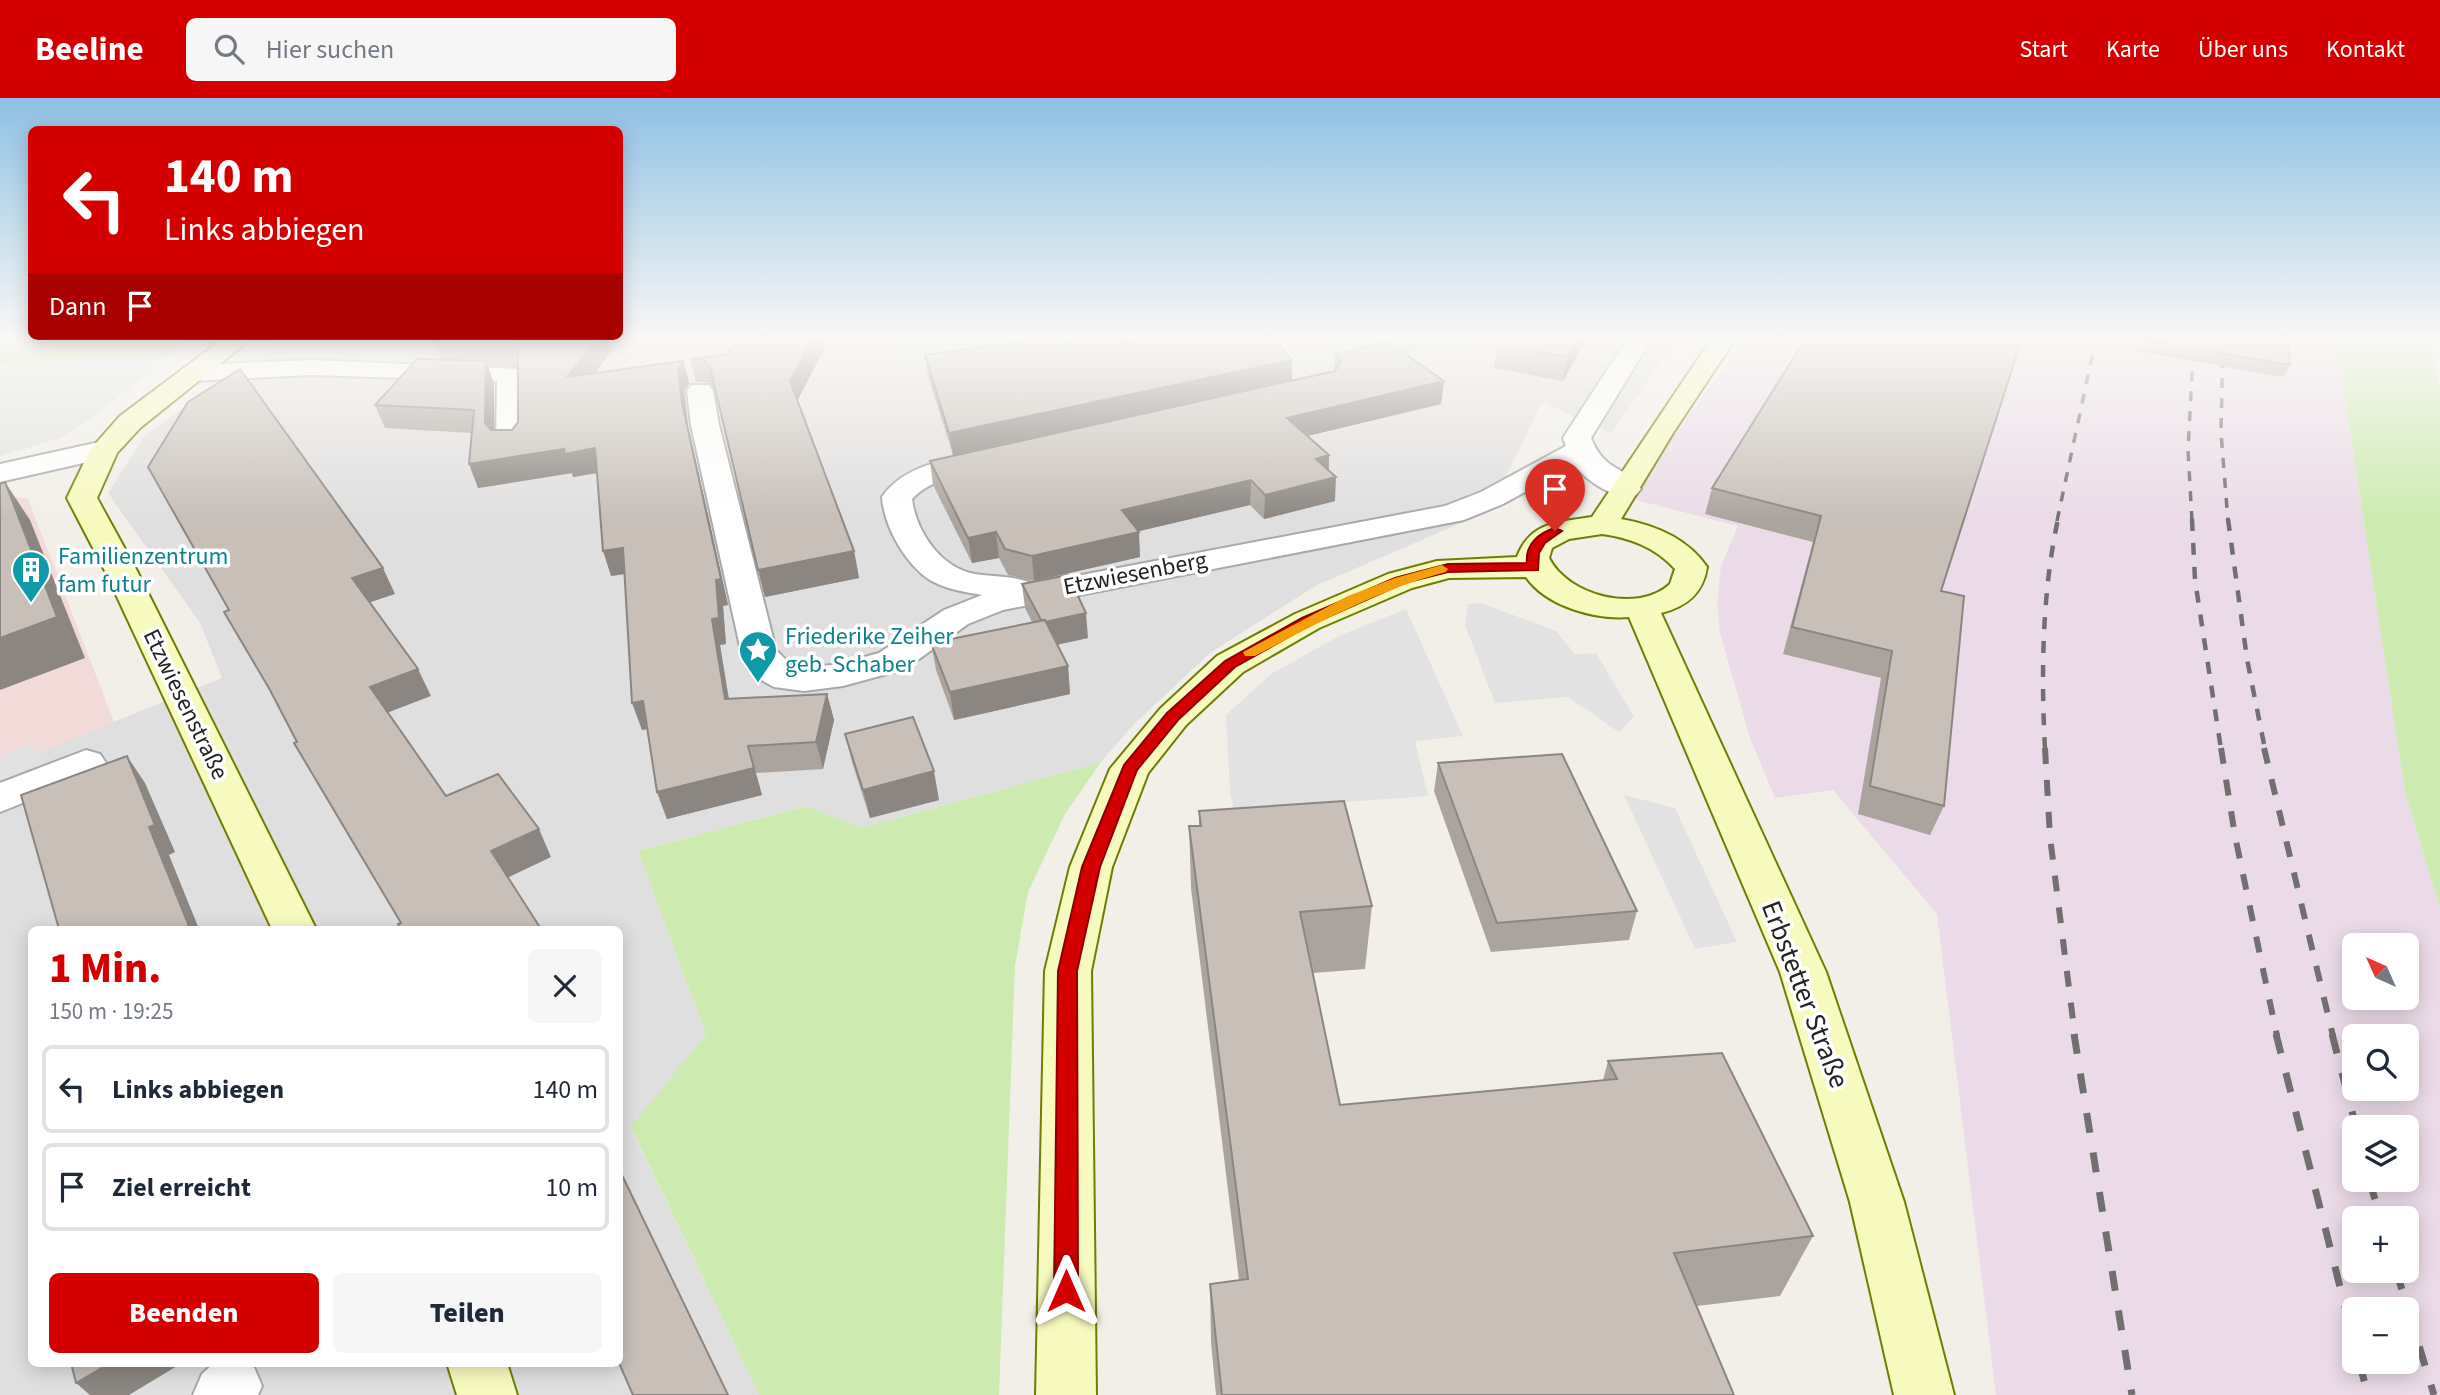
<!DOCTYPE html>
<html lang="de">
<head>
<meta charset="utf-8">
<style>
	:root { --surface:#fff; --page:#f6f6f7; --text:#1f2937; --muted:#747a83; --line:#e0e1e3; --accent:#d40000 }
	body { margin:0; font-family:"Source Sans 3",sans-serif; background:var(--page); color:var(--text); height:100vh; display:flex; flex-direction:column; font-size:26px; white-space:nowrap }
	* { box-sizing:border-box; margin:0 }
	p { font-size:23px; color:var(--muted) }
	.icon { flex:none; width:38px; height:38px; fill:none; stroke:currentColor; stroke-width:2; stroke-linecap:round; stroke-linejoin:round }
	.map { position:relative; flex:1; overflow:hidden }
	.details { position:absolute; left:28px; top:828px; width:595px; height:441px; display:flex; flex-direction:column; background:var(--surface); border-radius:10px; box-shadow:0 4px 18px #0003 }
	.details>* { flex:none }
	.top-card { position:absolute; left:28px; top:28px; width:595px; height:214px; border-radius:10px; box-shadow:0 4px 18px #0003; background:#d40000; color:#fff; overflow:hidden }
	.needle { width:46px; rotate:315deg }
	.controls { position:absolute; left:2342px; top:835px; display:grid; gap:14px }
	.controls a { display:grid; place-items:center; width:77px; height:77px; border-radius:10px; background:var(--surface); box-shadow:0 4px 18px #0003; font-size:35px }
	.pin { position:absolute; display:grid; place-items:center; width:60px; height:60px; color:#fff; margin:-72px -30px; border-radius:50% 50% 50% 0; rotate:-45deg; box-shadow:0 0 7px #0007 }
	.pin .icon { rotate:45deg }
	.me { position:absolute; width:77px; margin:-38px; rotate:0deg; stroke-linejoin:round; filter:drop-shadow(0 0 5px #0008) }
	.turn { display:flex; align-items:center; gap:24px; height:147px; padding:0 21px; font-size:32px }
	.turn .icon { width:91px; height:91px; stroke-width:2.5 }
	.turn b { display:block; font-size:49px; line-height:60px }
	.then { display:flex; align-items:center; height:66px; padding:0 21px; background:#0003; gap:14px; font-size:26px }
	.round { display:grid; place-items:center; flex:none; width:74px; height:74px; border-radius:10px; background:var(--page) }
	.overview { display:flex; align-items:center; justify-content:space-between; height:119px; padding:0 21px }
	h1 { font-size:42px; font-weight:800; line-height:52px; color:var(--accent) }
	.primary-button { display:flex; gap:14px; margin-top:auto; padding:14px 21px }
	.primary-button a { flex:1; height:80px; border-radius:10px; background:var(--accent); color:#fff; font-size:28px; font-weight:800; line-height:80px; text-align:center }
	.primary-button a+a { background:var(--page); color:var(--text) }
	ul { padding:0; list-style:none }
	li { display:flex; align-items:center; gap:21px; height:88px; margin:0 14px 10px; padding:0 7px; border:4px solid var(--line); border-radius:10px }
	li div { flex:1 }
	li b { display:block; font-size:26px }
	li em { font-style:normal }
	header { display:flex; align-items:center; gap:42px; box-sizing:border-box; height:98px; padding:0 35px; background:var(--accent); color:#fff }
	header strong { font-size:33px }
	nav { display:flex; gap:38px; margin-inline-start:auto; font-size:24px }
	.search { width:490px; height:63px; background:var(--page); display:flex; align-items:center; gap:18px; box-sizing:border-box; padding:0 24px; border-radius:10px; color:var(--muted); font-size:26px }
	.map>svg:first-child { display:block }
	.residential { fill:#e0dfdf; fill-rule:evenodd }
	.commercial { fill:#f2dad9 }
	.industrial { fill:#ebdbe8; fill-rule:evenodd }
	.grass { fill:#cdebb0 }
	.pitch { fill:#88e0be }
	.parking { fill:#e2e2e2 }
	.lines { fill:none; stroke-linecap:round; stroke-linejoin:round }
	.street-casing { stroke:#a9a9a9; stroke-width:4 }
	.secondary-casing { stroke:#707d05; stroke-width:4 }
	.street { fill:#fff; fill-rule:evenodd }
	.secondary { fill:#f7fabf; fill-rule:evenodd }
	.rail-far3 { stroke:#707070; stroke-width:3.5; stroke-dasharray:10 10; stroke-linecap:butt }
	.rail-far2 { stroke:#707070; stroke-width:4.5; stroke-dasharray:12 12; stroke-linecap:butt }
	.rail-far1 { stroke:#707070; stroke-width:6; stroke-dasharray:16 16; stroke-linecap:butt }
	.rail { stroke:#707070; stroke-width:7; stroke-dasharray:20 20; stroke-linecap:butt }
	.wall { fill:#aba49e; fill-rule:evenodd }
	.shaded-wall { fill:#8b8681 }
	.building { fill:#c7bfb8; stroke:#8b8681; stroke-width:2 }
	.route { fill:#d40000; stroke:#8a0000; stroke-width:2 }
	.slow { fill:#f59e0b }
	.labels { text-anchor:middle; stroke-width:7; stroke-linejoin:round; paint-order:stroke }
	.culture-label { font-size:24px; fill:#0d838f; stroke:#fff; text-anchor:start }
	.street-label { font-size:24px; fill:#222; stroke:#fff }
	.near-street-label { font-size:28px; fill:#222; stroke:#fff }
</style>
</head>
<body>
<header>
<strong>Beeline</strong>
<div class="search"><svg class="icon" aria-label="search" viewBox="0 0 24 24"><circle cx="10" cy="10" r="6"/><path d="M15 15l6 6"/></svg>Hier suchen</div>
<nav><a>Start</a><a>Karte</a><a>Über uns</a><a>Kontakt</a></nav>
</header>
<div class="map">
<svg width="2440" height="1297" viewBox="0 0 2440 1297">
	<rect width="100%" height="100%" fill="#f2efe9"/>
	<path class="residential" d="M283,240H898L903,257L1099,240H1679L1611,335L1542,304L1489,413L1315,488L1210,555L1133,627L1101,664L862,730L805,708L638,753L706,936L631,1030L759,1297H0V670L222,580L200,525L108,395L145,337ZM32,831H620V1265H32Z"/>
	<path class="commercial" d="M0,397L28,401L114,624L0,670Z"/>
	<path class="industrial" d="M1746,240H2336L2405,694L2440,811V1297H1996L1937,816L1833,692L1775,700L1750,640L1720,535L1717,506L1721,468L1738,428L1628,400ZM2354,847H2406V900H2354ZM2354,938H2406V990H2354ZM2354,1029H2406V1082H2354ZM2354,1120H2406V1172H2354ZM2354,1211H2406V1264H2354Z"/>
	<g class="grass">
		<path d="M196,240L167,260L0,267V241Z"/>
		<path d="M898,240H1099L903,257Z"/>
		<path d="M2336,240H2429L2440,288V811L2405,694Z"/>
		<path d="M1101,664L1065,716L1028,794L1015,868L999,1297H759L631,1029L706,936L638,753L806,708L862,730Z"/>
	</g>
	<path class="pitch" d="M1342,240H1458L1463,243L1368,264Z"/>
	<g class="parking">
		<path d="M1304,240H1329L1354,262L1296,273L1268,246Z"/>
		<path d="M167,260L90,321L60,340L0,358V270L61,263Z"/>
		<path d="M1481,505L1556,533L1575,556L1596,555L1634,619L1619,634L1568,599L1495,605L1465,527L1468,506Z"/>
		<path d="M1406,511L1463,638L1415,643L1428,698L1234,712L1230,694L1226,617L1271,576L1341,537Z"/>
		<path d="M31,646L44,665L0,683V658Z"/>
		<path d="M1624,697L1675,710L1737,844L1695,851Z"/>
	</g>
	<g class="lines">
		<defs>
			<g id="street">
				<path d="M1628,240H1652L1591,340C1605,375 1624,366 1641,391L1636,397C1615,403 1587,383 1574,367L1503,406L1464,422L1003,512L968,526L905,571L843,588L804,593L774,589L763,583L741,553L691,327L687,293L691,287H709L713,293L719,327L776,552L795,571L840,566L879,555L944,512L982,497C965,494 945,491 930,482C905,466 884,428 882,399C904,367 946,362 981,354L991,357L995,363L991,369C963,376 933,379 912,401C916,434 941,470 975,476C994,479 1017,478 1034,486L1445,408L1481,394L1566,348L1563,340Z"/>
				<path d="M311,262L519,271L523,276L524,347L520,353L510,355L500,353L496,347L497,283L311,277L192,283L183,280L179,275L183,270L192,267Z"/>
				<path d="M104,343L114,346L118,352L114,358L0,384V366Z"/>
				<path d="M86,652L100,656L106,665L100,674L0,714V685Z"/>
				<path d="M214,1265L253,1267L262,1288L258,1297H193L202,1276Z"/>
			</g>
			<g id="secondary">
				<path d="M224,240H252L140,330L117,355L97,400L137,473L316,831H272L105,473L67,400L90,352L120,318Z"/>
				<path d="M1712,240H1736L1673,335L1621,421C1655,427 1687,440 1707,469C1703,496 1686,509 1661,515L1826,874L1904,1104L1954,1297H1894L1850,1104L1780,874L1629,519C1595,522 1546,508 1526,479L1449,480L1412,490L1319,530L1243,574L1186,627L1148,675L1112,769L1091,873L1096,1297H1036L1045,873L1070,769L1110,671L1160,611L1217,558L1295,516L1388,476L1437,463L1517,459C1530,424 1558,424 1592,419ZM1602,436C1630,440 1655,449 1675,471L1670,486C1638,516 1568,498 1549,460L1552,450L1569,441Z"/>
				<path d="M447,1265H507L517,1297H457Z"/>
			</g>
		</defs>
		<use href="#street" class="street-casing"/>
		<use href="#secondary" class="secondary-casing"/>
		<use href="#street" class="street"/>
		<use href="#secondary" class="secondary"/>
		<g class="rail-far3">
			<path d="M2223,240L2221,335L2228,423"/>
			<path d="M2057,423L2096,240"/>
			<path d="M2192,423L2188,352L2194,240"/>
		</g>
		<g class="rail-far2">
			<path d="M2192,421L2195,482L2221,651"/>
			<path d="M2228,421L2247,561L2265,651"/>
			<path d="M2045,651C2041,576 2042,495 2058,421"/>
		</g>
		<g class="rail-far1">
			<path d="M2045,650L2050,739L2075,938"/>
			<path d="M2221,650L2235,738L2277,938"/>
			<path d="M2264,650L2333,938"/>
		</g>
		<g class="rail">
			<path d="M2074,936L2132,1297"/>
			<path d="M2276,936L2354,1244"/>
			<path d="M2332,936L2356,1029"/>
			<path d="M2369,1082L2381,1120"/>
			<path d="M2396,1172L2434,1297"/>
			<path d="M2359,1264L2368,1297"/>
		</g>
	</g>
	<g class="wall">
		<path d="M621,240L594,276L683,263L689,285L684,293L688,328L728,507L723,508L726,546L720,547L729,601L827,596L834,622L823,671L756,675L762,697L667,721L657,694L647,631L642,632L624,476L611,478L597,375L573,379L572,375L478,390L472,335L385,330L375,307L441,262L433,243ZM488,268L518,269V324L512,332H494V286Z"/>
		<path d="M830,240L797,303L854,453L859,480L765,499L715,292L709,284H696L690,261Z"/>
		<path d="M1502,240H1587L1563,283L1494,270L1497,247Z"/>
		<path d="M1806,240L1941,493L1944,708L1930,737L1858,716L1881,580L1783,556L1813,444L1705,416L1712,390Z"/>
		<path d="M2138,240H2288L2290,267L2283,279L2136,253Z"/>
		<path d="M1122,245L1292,262V282L1334,273L1335,256L1444,283L1441,306L1308,338L1329,357V372L1335,403L1264,421L1250,407L1138,433L1140,459L1034,483L1008,477L999,460L972,465L933,387L930,363L1086,328L953,357L928,278L925,257L1056,246Z"/>
		<path d="M1022,486L1088,540L1057,547L1068,568L1070,596L954,622L936,572L931,545L1032,524L1025,510Z"/>
		<path d="M845,636L939,702L870,720L852,664Z"/>
		<path d="M1438,665L1637,813L1629,842L1491,854L1434,693Z"/>
		<path d="M1199,713L1372,808L1365,871L1313,875L1340,1007L1603,982L1608,963L1813,1138L1780,1198L1697,1208L1734,1297H1216L1211,1244L1210,1186L1239,1182L1191,790L1189,728H1199Z"/>
	</g>
	<g class="shaded-wall">
		<path d="M598,240H621L575,302L567,279Z"/>
		<path d="M813,240H830L795,307L790,283Z"/>
		<path d="M1578,240H1587L1563,283L1567,259Z"/>
		<path d="M1292,262V283L953,357L949,335Z"/>
		<path d="M486,263L494,286V348L485,325Z"/>
		<path d="M683,263L689,285L684,293L688,328L728,507L723,508L726,546L720,547L733,628L725,601L712,521L682,305L678,271Z"/>
		<path d="M1444,283L1441,306L1286,343L1287,320Z"/>
		<path d="M595,350L603,374L573,379L572,375L478,390L469,366L564,351Z"/>
		<path d="M1329,357L1328,381L1336,379L1335,403L1264,421L1265,397L1316,361Z"/>
		<path d="M1251,382L1250,407L1123,437L1122,412Z"/>
		<path d="M5,384L30,422L85,560L0,592V540Z"/>
		<path d="M996,434L999,460L972,465L968,440Z"/>
		<path d="M1139,434L1140,459L1034,483L1032,458Z"/>
		<path d="M623,450L631,475L611,478L603,453Z"/>
		<path d="M854,453L859,480L765,499L758,472Z"/>
		<path d="M383,470L395,496L365,506L352,480Z"/>
		<path d="M1086,515L1088,540L1045,549L1042,524Z"/>
		<path d="M1068,568L1070,596L954,622L950,594Z"/>
		<path d="M418,571L431,598L384,616L370,589Z"/>
		<path d="M827,596L834,622L823,671L816,644Z"/>
		<path d="M643,603L652,630L642,632L632,605Z"/>
		<path d="M748,648L762,697L667,721L657,694Z"/>
		<path d="M127,658L145,685L175,754L169,757L199,831H190L149,729Z"/>
		<path d="M934,673L939,702L870,720L863,692Z"/>
		<path d="M539,731L551,759L505,781L491,753Z"/>
		<path d="M110,1265H182L129,1297H90L76,1285Z"/>
	</g>
	<g class="building">
		<path d="M436,240H598L567,279L683,263L678,271L682,305L721,481L716,482L719,520L712,521L725,601L827,596L816,644L748,648L754,670L657,694L643,603L632,605L623,450L603,453L595,350L565,356L564,351L469,366L474,312L375,307L417,261L486,263L485,325L491,332H512L518,324V254L513,247L433,243Z"/>
		<path d="M737,240H813L790,283L854,453L758,472L710,269L703,261H690L727,256Z"/>
		<path d="M1050,240H1052L1056,246L1095,240H1118L1122,245L1163,240H1273L1292,262L949,335L925,257Z"/>
		<path d="M1502,240H1578L1567,259L1497,247Z"/>
		<path d="M1806,240H2022L1941,493L1964,498L1944,708L1870,688L1892,553L1792,529L1821,418L1712,390Z"/>
		<path d="M2141,240H2288L2290,267L2141,241Z"/>
		<path d="M1388,244L1444,283L1287,320L1329,357L1316,361L1336,379L1265,397L1251,382L1122,412L1139,434L1032,458L1005,451L996,434L968,440L930,363L1335,273L1341,263L1335,256Z"/>
		<path d="M240,271L383,470L352,480L418,571L370,589L446,698L498,676L539,731L491,753L541,831H400L398,826L401,825L294,645L297,644L270,592L224,514L229,512L148,369L188,304Z"/>
		<path d="M5,384L57,519L0,540V386Z"/>
		<path d="M1068,477L1086,515L1045,524V522H1041L1022,486Z"/>
		<path d="M1045,522L1068,568L950,594L931,545Z"/>
		<path d="M913,619L934,673L863,692L845,636Z"/>
		<path d="M1562,656L1637,813L1497,825L1438,665Z"/>
		<path d="M127,658L155,727L149,729L190,831H59L21,697Z"/>
		<path d="M1344,703L1372,808L1300,814L1340,1007L1617,981L1608,963L1722,955L1813,1138L1674,1155L1734,1297H1222L1210,1186L1248,1181L1189,728H1201L1199,713Z"/>
		<path d="M620,1073L728,1297H633L619,1265Z"/>
		<path d="M71,1265H110L76,1285Z"/>
	</g>
	<linearGradient id="sky" x2="0" y2="1"><stop stop-color="#8fc0e4"/><stop offset="0.57" stop-color="#f9f8f5"/><stop offset="1" stop-color="#f9f8f5" stop-opacity="0"/></linearGradient>
	<rect width="2440" height="422" fill="url(#sky)"/>
	<path class="route" d="M1555,430L1562,433L1545,445L1539,455L1538,472L1448,474L1404,485L1312,526L1235,569L1178,622L1137,672L1100,769L1077,873L1078,1193L1074,1201L1066,1204L1058,1201L1054,1193L1058,873L1082,769L1124,667L1167,615L1225,563L1302,520L1395,480L1448,466L1527,465C1525,447 1538,435 1555,430Z"/>
	<path class="slow" d="M1442,467L1448,471L1446,474C1378,492 1318,525 1255,558H1245L1243,554L1348,498L1395,480Z"/>
	<defs>
		<symbol id="building-pin" viewBox="-11 -11 22 30"><path d="M0 17L-7.5 6A9.5 9.5 0 1 1 7.5 6Z" fill="#0f9aa8" stroke="#fff"/><path d="M-4-6H4V6H1V3H-1V6H-4ZM-2.5-4.3h1.7v1.8h-1.7ZM.8-4.3h1.7v1.8H.8ZM-2.5-1h1.7V.8h-1.7ZM.8-1h1.7V.8H.8Z" fill="#fff"/></symbol>
		<symbol id="sight-pin" viewBox="-11 -11 22 30"><path d="M0 17L-7.5 6A9.5 9.5 0 1 1 7.5 6Z" fill="#0f9aa8" stroke="#fff"/><path d="M0-6L1.8-2.2L6-1.7L2.9 1.2L3.7 5.4L0 3.3L-3.7 5.4L-2.9 1.2L-6-1.7L-1.8-2.2Z" fill="#fff"/></symbol>
	</defs>
	<g fill-rule="evenodd">
		<use href="#building-pin" x="9" y="450" width="44" height="60"/>
		<use href="#sight-pin" x="736" y="530" width="44" height="60"/>
	</g>
	<g class="labels">
		<g class="culture-label">
			<text x="58" y="466">Familienzentrum<tspan x="58" dy="28">fam futur</tspan></text>
			<text x="785" y="546">Friederike Zeiher<tspan x="785" dy="28">geb. Schaber</tspan></text>
		</g>
		<g class="street-label">
			<text transform="translate(1135 475) rotate(-11)" y="8">Etzwiesenberg</text>
			<text transform="translate(186 606) rotate(64)" y="8">Etzwiesenstraße</text>
		</g>
		<g class="near-street-label">
			<text transform="translate(1806 896) rotate(69)" y="10">Erbstetter Straße</text>
		</g>
	</g>
</svg>
<div class="controls">
<a><svg class="needle" viewBox="-14 -14 28 28"><path d="M0-13l5 13h-10z" fill="#e53935"/><path d="M0 13l5-13h-10z" fill="#747a83"/></svg></a>
<a><svg class="icon" aria-label="search" viewBox="0 0 24 24"><circle cx="10" cy="10" r="6"/><path d="M15 15l6 6"/></svg></a>
<a><svg class="icon" aria-label="layers" viewBox="0 0 24 24"><path d="M12 4l9 5-9 5-9-5zM3 14l9 5 9-5"/></svg></a>
<a>+</a>
<a>−</a>
</div>
<div class="pin" style="left:1555px;top:433px;background:#d93025"><svg class="icon" aria-label="arrive" viewBox="0 0 24 24"><path d="M6 21V4h12l-3 4 3 4H6"/></svg></div>
<svg class="me" style="left:1066px;top:1193px" viewBox="-20 -20 40 40"><path d="M0-17L14 15 0 8-14 15z" fill="#d40000" stroke="#fff" stroke-width="4"/></svg>
<div class="top-card">
<div class="turn"><svg class="icon" aria-label="left" viewBox="0 0 24 24"><path d="M17 20v-9H6M10 6l-5 5 5 5"/></svg><div><b>140 m</b>Links abbiegen</div></div>
<div class="then">Dann<svg class="icon" aria-label="arrive" viewBox="0 0 24 24"><path d="M6 21V4h12l-3 4 3 4H6"/></svg></div>
</div>
<section class="details">
<div class="overview"><div><h1>1 Min.</h1><p>150 m · 19:25</p></div><a class="round"><svg class="icon" aria-label="close" viewBox="0 0 24 24"><path d="M6 6l12 12M18 6L6 18"/></svg></a></div>
<ul>
<li><svg class="icon" aria-label="left" viewBox="0 0 24 24"><path d="M17 20v-9H6M10 6l-5 5 5 5"/></svg><div><b>Links abbiegen</b></div><em>140 m</em></li>
<li><svg class="icon" aria-label="arrive" viewBox="0 0 24 24"><path d="M6 21V4h12l-3 4 3 4H6"/></svg><div><b>Ziel erreicht</b></div><em>10 m</em></li>
</ul>
<div class="primary-button"><a>Beenden</a><a>Teilen</a></div>
</section>
</div>
</body>
</html>
